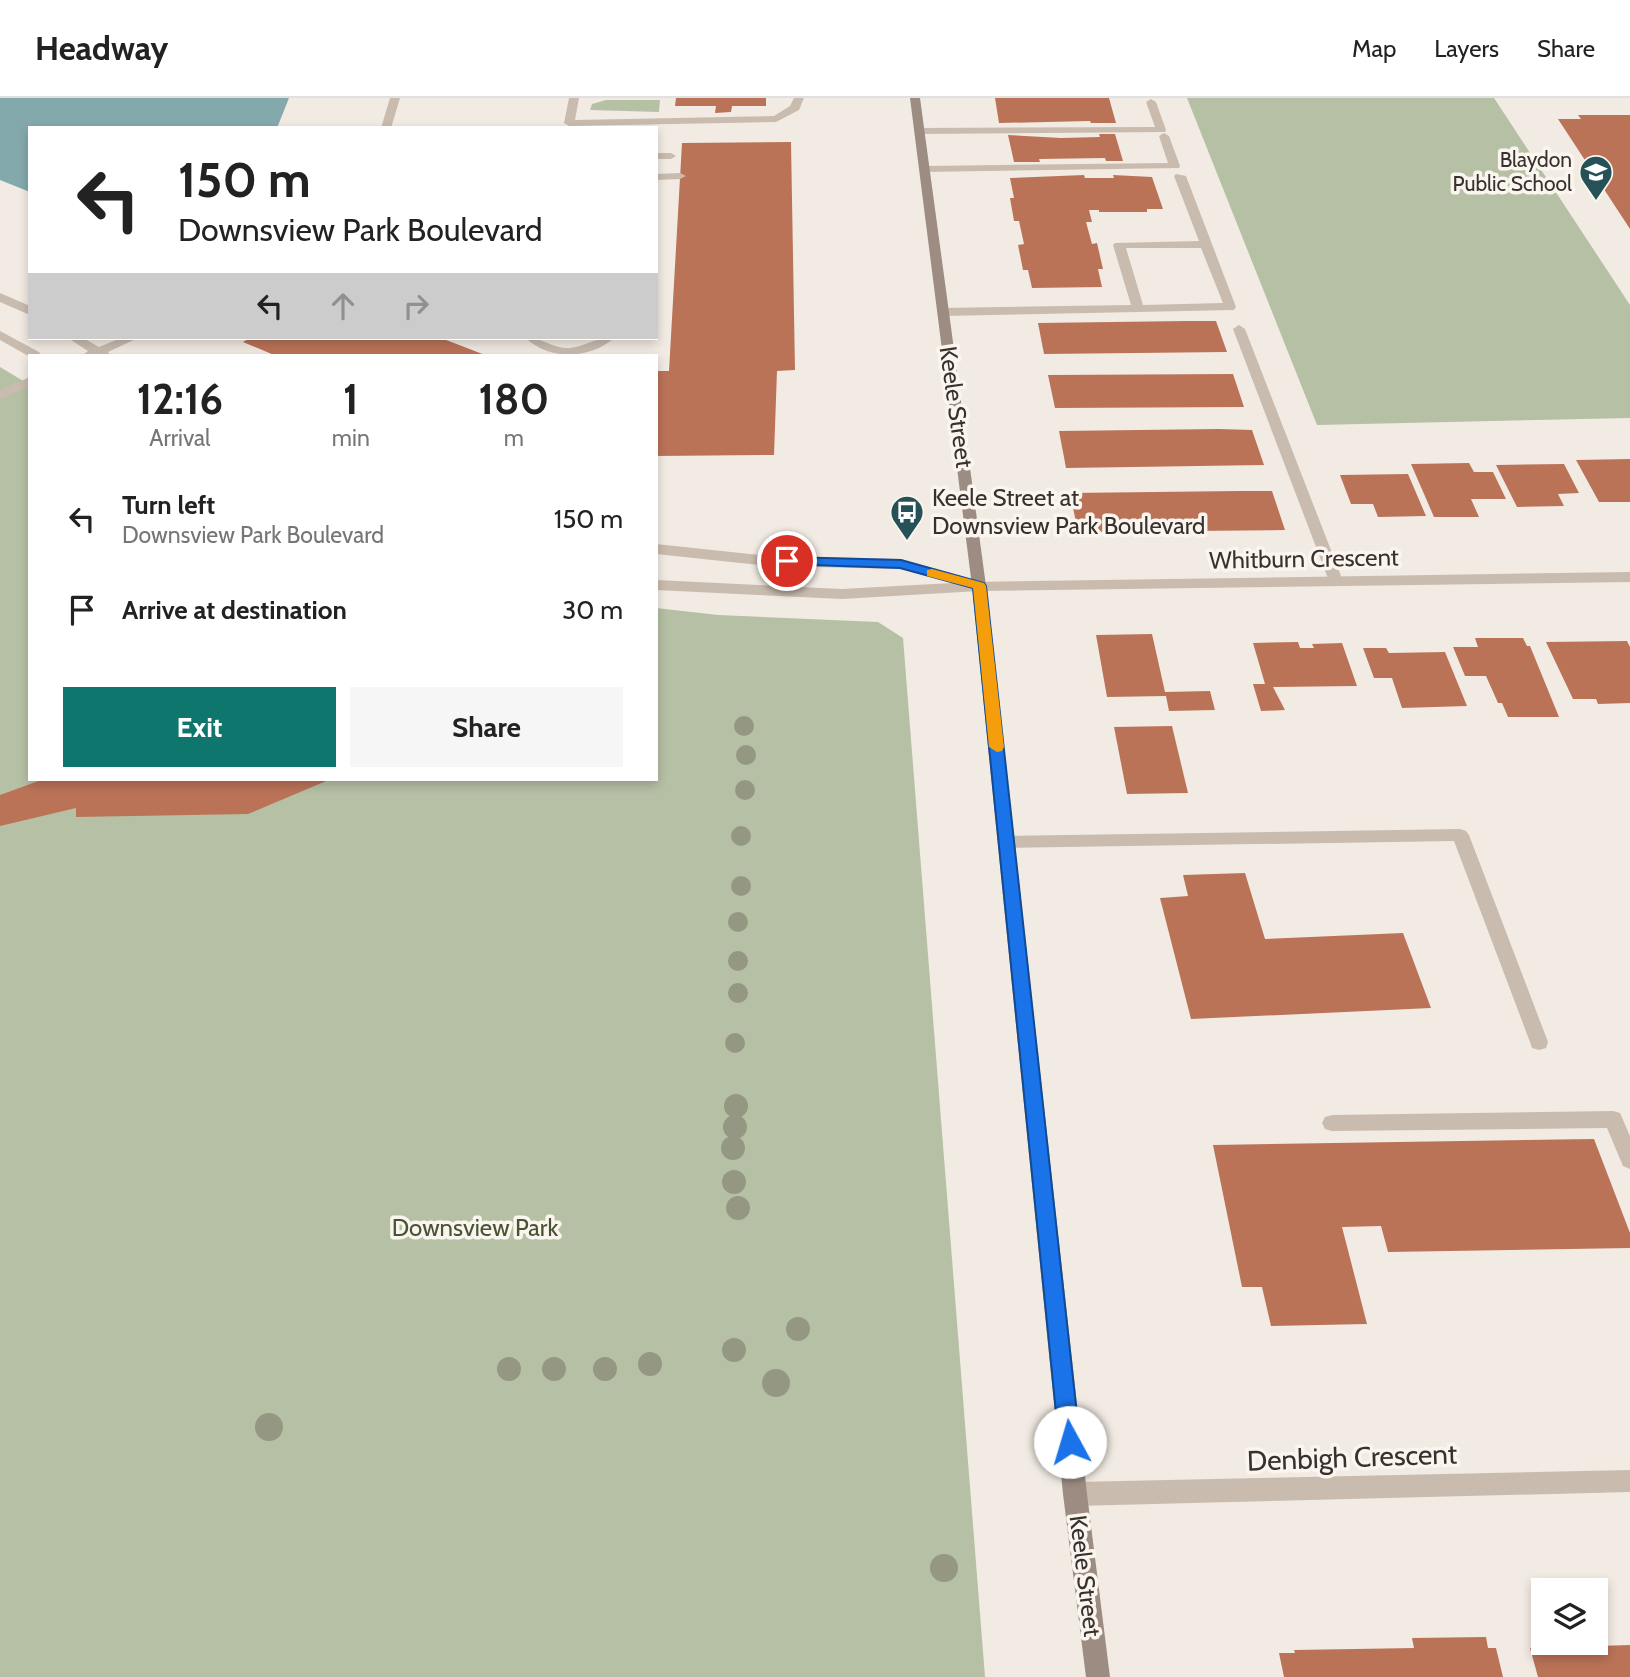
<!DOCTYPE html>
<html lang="en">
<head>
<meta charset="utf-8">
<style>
	:root { --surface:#fff; --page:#f6f6f6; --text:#222; --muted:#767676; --line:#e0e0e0; --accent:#0f766e }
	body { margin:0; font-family:Cabin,sans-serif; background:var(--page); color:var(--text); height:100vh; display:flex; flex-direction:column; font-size:26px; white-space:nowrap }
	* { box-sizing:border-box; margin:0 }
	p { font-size:23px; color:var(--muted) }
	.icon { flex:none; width:38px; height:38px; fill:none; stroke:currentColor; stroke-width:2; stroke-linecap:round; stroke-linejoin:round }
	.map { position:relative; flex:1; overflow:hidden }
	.panel { position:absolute; left:28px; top:256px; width:630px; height:427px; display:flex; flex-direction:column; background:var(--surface); border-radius:0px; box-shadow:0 4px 10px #0003 }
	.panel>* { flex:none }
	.banner { position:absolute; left:28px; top:28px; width:630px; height:214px; border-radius:0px; box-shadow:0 4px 10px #0003; background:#fff; color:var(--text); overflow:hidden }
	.buttons { position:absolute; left:1531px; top:1480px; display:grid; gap:14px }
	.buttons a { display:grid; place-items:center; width:77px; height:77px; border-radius:0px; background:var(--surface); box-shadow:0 4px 10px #0003; font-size:35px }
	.pin { position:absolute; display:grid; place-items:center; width:60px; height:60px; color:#fff; margin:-30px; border:4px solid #fff; border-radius:50%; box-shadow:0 2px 7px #0007 }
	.me { position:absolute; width:77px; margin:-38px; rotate:354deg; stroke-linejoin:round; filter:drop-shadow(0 0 5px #0008) }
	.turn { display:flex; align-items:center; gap:24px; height:147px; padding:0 35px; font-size:32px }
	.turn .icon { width:91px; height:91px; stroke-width:2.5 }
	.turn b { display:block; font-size:49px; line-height:60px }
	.lanes { display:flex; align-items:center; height:66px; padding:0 35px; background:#0003; justify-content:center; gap:35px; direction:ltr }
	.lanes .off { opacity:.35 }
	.eta { display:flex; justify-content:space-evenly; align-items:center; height:119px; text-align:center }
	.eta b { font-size:42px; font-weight:800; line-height:49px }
	.action { display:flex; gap:14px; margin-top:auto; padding:14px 35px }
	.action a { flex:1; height:80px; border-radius:0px; background:var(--accent); color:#fff; font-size:28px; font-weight:800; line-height:80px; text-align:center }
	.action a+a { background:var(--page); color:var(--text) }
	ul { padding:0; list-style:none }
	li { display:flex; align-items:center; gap:21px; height:91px; padding:0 35px }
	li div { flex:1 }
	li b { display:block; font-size:26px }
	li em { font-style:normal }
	header { display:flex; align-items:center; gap:42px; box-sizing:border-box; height:98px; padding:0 35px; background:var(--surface); border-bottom:2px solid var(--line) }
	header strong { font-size:33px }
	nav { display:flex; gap:38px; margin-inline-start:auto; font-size:24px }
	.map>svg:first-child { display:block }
	.green { fill:#b6c0a4 }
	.water { fill:#84a9ad }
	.building { fill:#bb7358 }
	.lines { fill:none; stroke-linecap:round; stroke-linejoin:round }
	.service { fill:#c9bcaf; fill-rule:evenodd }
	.minor { fill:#c9bcaf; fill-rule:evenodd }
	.secondary { fill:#9d8c81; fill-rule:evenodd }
	.tree { fill:#949882 }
	.route { fill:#1a73e8; stroke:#114b97; stroke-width:2 }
	.slow { fill:#f59e0b }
	.labels { text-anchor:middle; stroke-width:7; stroke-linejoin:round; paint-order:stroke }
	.far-poi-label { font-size:21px; fill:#39312d; stroke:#faf5ef; text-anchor:end }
	.street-label { font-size:24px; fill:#39312d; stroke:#faf5ef }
	.poi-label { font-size:24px; fill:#39312d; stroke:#faf5ef; text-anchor:start }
	.park-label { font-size:24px; fill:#475533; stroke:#faf5ef }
	.near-street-label { font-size:28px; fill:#39312d; stroke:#faf5ef }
</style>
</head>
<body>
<header>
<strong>Headway</strong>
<nav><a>Map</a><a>Layers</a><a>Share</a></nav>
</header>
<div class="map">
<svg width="1630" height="1579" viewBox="0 0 1630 1579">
	<rect width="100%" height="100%" fill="#f2ebe3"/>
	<g class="green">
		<path d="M1187,0H1494L1630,207V320L1317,327Z"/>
		<path d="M606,2H660L659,14L590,12L592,6Z"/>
		<path d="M0,269L30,287V681H656V510L718,517L878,524L903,540L985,1579H0Z"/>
	</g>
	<path class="water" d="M0,0H289L277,30H30V94L0,82Z"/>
	<g class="building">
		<path d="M676,0H766V8H732L731,14L715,15L716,8H675Z"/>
		<path d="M995,0H1109L1116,25H1091L1090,23L999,25Z"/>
		<path d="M1578,17H1630V131L1558,21H1581Z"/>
		<path d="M1099,36H1115L1123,63H1106L1105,60L1039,61L1040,64H1014L1008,37L1061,40L1100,39Z"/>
		<path d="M791,44L795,272L777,273L774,357L656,358V273H669L682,45Z"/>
		<path d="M1084,77L1085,80H1114L1113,77L1152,79L1163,111H1147V114H1099V112H1089L1092,124H1086L1092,146L1097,145L1103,171H1098L1102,189L1032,190L1028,172H1023L1018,147L1024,146L1019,123H1014L1010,100H1014L1010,80Z"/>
		<path d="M1187,223H1216L1227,254L1044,256L1038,225Z"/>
		<path d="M250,240H441L485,257H274L243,244Z"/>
		<path d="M1233,276L1244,309L1055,310L1048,277Z"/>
		<path d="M1219,331L1252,332L1264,367L1066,370L1059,333Z"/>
		<path d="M1630,361V404H1599L1576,362Z"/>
		<path d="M1469,365L1474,374H1493L1506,401H1471L1479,419H1434L1411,366Z"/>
		<path d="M1564,366L1579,395L1558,396L1564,408L1517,409L1496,367Z"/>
		<path d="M1408,376L1426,418L1378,419L1373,406H1351L1340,377Z"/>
		<path d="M1239,393H1272L1285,432L1078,434L1070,395Z"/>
		<path d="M1152,536L1165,594L1210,593L1215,612L1169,613L1166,598L1107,599L1096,537Z"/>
		<path d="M1475,540H1523L1527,548H1530L1559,619H1508L1502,605H1498L1486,578H1465L1453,549H1478Z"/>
		<path d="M1627,543L1630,549V605L1598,606L1596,601H1573L1546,544Z"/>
		<path d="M1298,544L1300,550H1314L1312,546L1342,545L1357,588L1273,589L1285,612L1261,613L1253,586H1265L1253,545Z"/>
		<path d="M1363,550H1386L1389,555L1445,554L1467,608L1402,610L1392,580H1374Z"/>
		<path d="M1172,628L1188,695L1127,696L1114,629Z"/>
		<path d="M44,681H331L248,716L76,719V710L0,728V697Z"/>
		<path d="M1245,775L1265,841L1403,835L1431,910L1191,921L1160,800L1188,798L1183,777Z"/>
		<path d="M1594,1041L1630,1135V1150L1388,1154L1381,1128L1342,1129L1367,1226L1271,1228L1262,1189H1242L1213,1047Z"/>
		<path d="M1486,1539L1488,1550H1496L1503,1579H1284L1279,1555H1295L1294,1552L1414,1550L1412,1540Z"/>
		<path d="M1630,1547V1579H1538L1530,1550Z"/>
	</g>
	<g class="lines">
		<g class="service">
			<path d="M569,0H579L575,22L774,18L790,8L794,0H804L799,12L776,24L569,28L564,25Z"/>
			<path d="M1151,1L1156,4L1166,32L1165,34L919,36L914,33L919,30L1155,29L1146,4Z"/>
			<path d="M1164,35L1169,38L1180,68L1179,70L924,74L919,71L924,68L1168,65L1159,38Z"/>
			<path d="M656,55H671L676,58L671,61H656Z"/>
			<path d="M656,76L680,75L686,78L680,81L656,82Z"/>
			<path d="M1176,76L1186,78L1236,209L1234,212L943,218L937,214L943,210L1131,207L1113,147L1115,145L1199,143L1174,78ZM1126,150H1201L1223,205L1143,207Z"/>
			<path d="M1239,227L1245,231L1343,483L1341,486H1331L1329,483L1233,231Z"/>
			<path d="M526,240C542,239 553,251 570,250C586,248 596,239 614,240C591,261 549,263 526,240Z"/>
			<path d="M1460,731L1466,733L1469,737L1548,944L1546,950L1539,952L1532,950L1530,944L1454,743L1007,750L1001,749L998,744L1001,739L1007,738Z"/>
			<path d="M1613,1013L1620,1015L1630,1038V1071L1623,1068L1607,1030L1332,1033L1325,1031L1322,1025L1325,1019L1332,1017Z"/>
		</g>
		<g class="minor">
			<path d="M390,0H400L391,30H381Z"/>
			<path d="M0,195L30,208V217L0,204Z"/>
			<path d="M0,233L39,254L41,257L30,259L0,242Z"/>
			<path d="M68,240H83L99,249L121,240H138L108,254L110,257H83L88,253Z"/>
			<path d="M30,279V288L0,301V292Z"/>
			<path d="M656,446L768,458L901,461L971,481L973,484L1630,474V484L979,493L842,501L656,492V482L842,491L952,485L901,471L768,468L656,456Z"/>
			<path d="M1630,1372V1394L1075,1408L1067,1404L1063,1396L1067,1388L1075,1384Z"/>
		</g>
		<path class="secondary" d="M910,0H920L986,488L1087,1396L1110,1579H1086L1063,1396L972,488Z"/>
	</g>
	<g class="tree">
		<circle cx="744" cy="628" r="10"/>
		<circle cx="746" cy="657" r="10"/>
		<circle cx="745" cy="692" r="10"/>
		<circle cx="741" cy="738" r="10"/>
		<circle cx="741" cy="788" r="10"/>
		<circle cx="738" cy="824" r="10"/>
		<circle cx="738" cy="863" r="10"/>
		<circle cx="738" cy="895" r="10"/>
		<circle cx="735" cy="945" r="10"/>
		<circle cx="736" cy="1008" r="12"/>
		<circle cx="735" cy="1029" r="12"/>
		<circle cx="733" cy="1050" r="12"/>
		<circle cx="734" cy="1084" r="12"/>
		<circle cx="738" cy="1110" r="12"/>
		<circle cx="798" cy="1231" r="12"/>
		<circle cx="734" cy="1252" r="12"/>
		<circle cx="650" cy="1266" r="12"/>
		<circle cx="509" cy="1271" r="12"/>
		<circle cx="554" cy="1271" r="12"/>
		<circle cx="605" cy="1271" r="12"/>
		<circle cx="776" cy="1285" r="14"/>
		<circle cx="269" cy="1329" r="14"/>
		<circle cx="944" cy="1470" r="14"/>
	</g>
	<path class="route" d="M787,459L901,462L984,485L986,488L1080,1344L1077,1351L1070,1354L1062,1351L1059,1344L973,490L900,470L782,466V460Z"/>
	<path class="slow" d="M932,471L984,485L986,488L1004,649L1002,653L997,654L989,649L973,490L927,478V472Z"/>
	<defs>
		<symbol id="school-pin" viewBox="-11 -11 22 30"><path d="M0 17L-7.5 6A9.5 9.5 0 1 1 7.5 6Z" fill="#265257" stroke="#faf5ef"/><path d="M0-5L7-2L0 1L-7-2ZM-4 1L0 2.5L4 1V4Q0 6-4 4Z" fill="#fff"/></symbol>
		<symbol id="bus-pin" viewBox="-11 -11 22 30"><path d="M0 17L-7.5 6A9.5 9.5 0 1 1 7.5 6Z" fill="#265257" stroke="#faf5ef"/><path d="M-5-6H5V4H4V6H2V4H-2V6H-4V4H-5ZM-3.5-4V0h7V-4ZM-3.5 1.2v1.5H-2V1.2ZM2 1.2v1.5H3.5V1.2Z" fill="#fff"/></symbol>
	</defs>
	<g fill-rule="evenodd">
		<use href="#school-pin" x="1577" y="55" width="38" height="52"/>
		<use href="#bus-pin" x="888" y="395" width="38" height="52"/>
	</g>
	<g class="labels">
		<g class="far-poi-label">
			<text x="1572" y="69">Blaydon<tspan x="1572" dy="24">Public School</tspan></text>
		</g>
		<g class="street-label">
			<text transform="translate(956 309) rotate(82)" y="8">Keele Street</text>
			<text transform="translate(1304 461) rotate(-1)" y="8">Whitburn Crescent</text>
			<text transform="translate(1085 1478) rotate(83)" y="8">Keele Street</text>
		</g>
		<g class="poi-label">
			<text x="932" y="408">Keele Street at<tspan x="932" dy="28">Downsview Park Boulevard</tspan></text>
		</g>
		<g class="park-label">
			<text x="475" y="1138">Downsview Park</text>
		</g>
		<g class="near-street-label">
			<text transform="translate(1352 1359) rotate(-2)" y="10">Denbigh Crescent</text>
		</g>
	</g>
</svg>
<div class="buttons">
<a><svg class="icon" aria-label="layers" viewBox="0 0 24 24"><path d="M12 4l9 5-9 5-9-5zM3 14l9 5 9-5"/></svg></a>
</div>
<div class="pin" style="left:787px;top:463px;background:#d93025"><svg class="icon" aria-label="arrive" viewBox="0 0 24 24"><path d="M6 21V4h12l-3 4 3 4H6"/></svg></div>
<svg class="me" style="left:1070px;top:1344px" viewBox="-20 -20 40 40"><circle r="19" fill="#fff"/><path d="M0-13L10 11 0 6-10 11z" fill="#1a73e8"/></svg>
<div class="banner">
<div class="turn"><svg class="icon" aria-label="left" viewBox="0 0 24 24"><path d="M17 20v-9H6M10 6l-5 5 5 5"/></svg><div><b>150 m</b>Downsview Park Boulevard</div></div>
<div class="lanes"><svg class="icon" aria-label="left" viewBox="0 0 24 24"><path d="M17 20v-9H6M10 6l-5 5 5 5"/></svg><svg class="icon off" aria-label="ahead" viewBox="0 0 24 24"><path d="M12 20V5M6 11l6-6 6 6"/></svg><svg class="icon off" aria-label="right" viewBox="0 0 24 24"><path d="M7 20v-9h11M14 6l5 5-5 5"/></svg></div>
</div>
<section class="panel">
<div class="eta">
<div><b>12:16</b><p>Arrival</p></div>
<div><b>1</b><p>min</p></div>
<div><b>180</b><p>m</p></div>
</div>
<ul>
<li><svg class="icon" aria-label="left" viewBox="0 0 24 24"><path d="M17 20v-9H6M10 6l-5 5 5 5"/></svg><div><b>Turn left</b><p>Downsview Park Boulevard</p></div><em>150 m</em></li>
<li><svg class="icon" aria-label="arrive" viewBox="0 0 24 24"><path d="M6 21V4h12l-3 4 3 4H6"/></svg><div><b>Arrive at destination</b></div><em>30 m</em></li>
</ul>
<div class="action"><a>Exit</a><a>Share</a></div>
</section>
</div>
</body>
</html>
